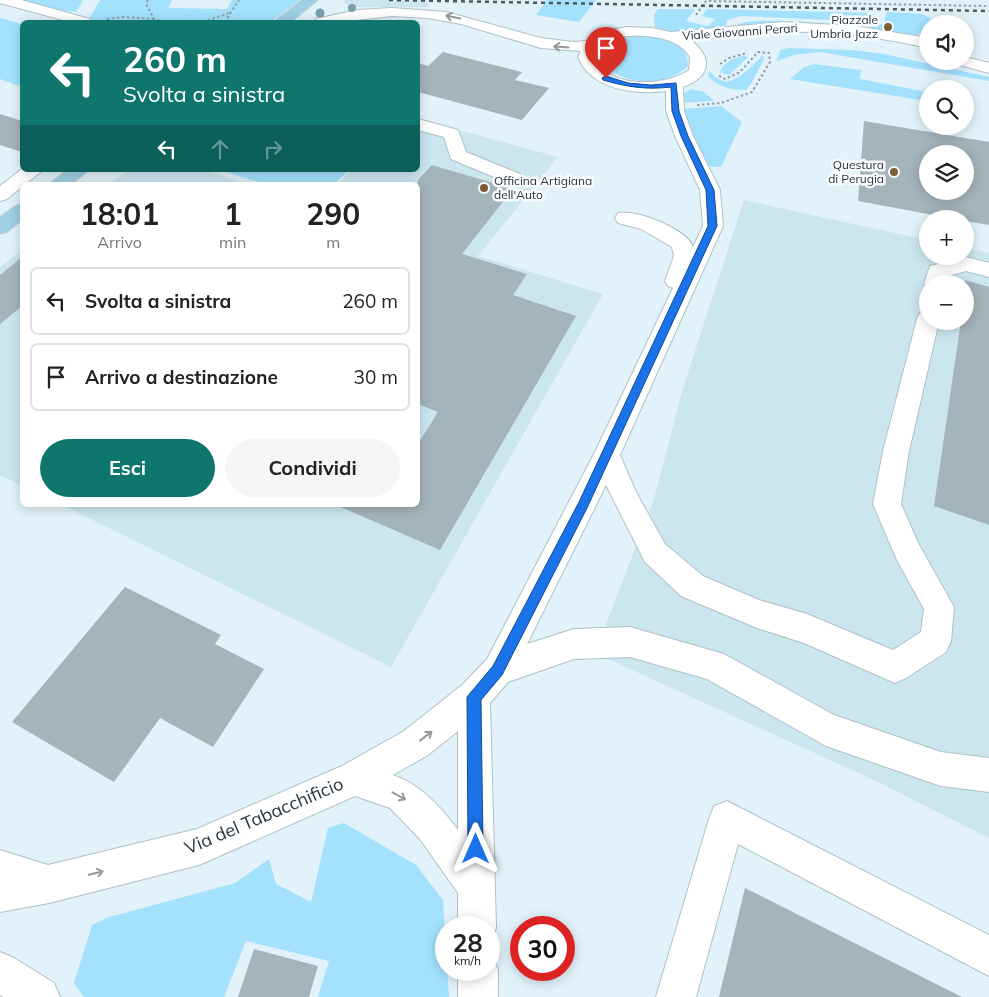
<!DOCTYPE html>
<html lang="it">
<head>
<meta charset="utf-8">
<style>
	:root { --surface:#fff; --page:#f6f6f6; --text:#222; --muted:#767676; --line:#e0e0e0; --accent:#0f766e }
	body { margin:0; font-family:Mulish,sans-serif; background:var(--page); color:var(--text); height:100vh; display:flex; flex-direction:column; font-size:19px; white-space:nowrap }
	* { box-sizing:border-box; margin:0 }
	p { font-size:16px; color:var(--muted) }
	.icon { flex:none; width:28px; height:28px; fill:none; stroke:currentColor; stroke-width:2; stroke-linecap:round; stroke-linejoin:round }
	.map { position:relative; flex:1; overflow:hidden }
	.sheet { position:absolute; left:20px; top:182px; width:400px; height:325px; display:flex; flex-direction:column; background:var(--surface); border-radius:8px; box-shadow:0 2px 12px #0003 }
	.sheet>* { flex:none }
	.top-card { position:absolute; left:20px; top:20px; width:400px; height:152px; border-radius:8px; box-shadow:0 2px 12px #0003; background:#0f766e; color:#fff; overflow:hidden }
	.tools { position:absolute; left:919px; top:15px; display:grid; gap:10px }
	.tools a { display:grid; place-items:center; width:55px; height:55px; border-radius:50%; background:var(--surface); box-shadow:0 2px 12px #0003; font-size:25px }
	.speed { position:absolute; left:435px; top:916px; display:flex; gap:10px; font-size:25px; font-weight:700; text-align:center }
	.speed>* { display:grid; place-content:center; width:65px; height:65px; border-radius:50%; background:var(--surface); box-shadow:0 2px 12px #0003; line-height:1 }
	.speed small { font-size:12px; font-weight:400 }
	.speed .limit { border:8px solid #d22; background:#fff; color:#111 }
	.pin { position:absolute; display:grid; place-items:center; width:42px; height:42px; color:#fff; margin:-51px -21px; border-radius:50% 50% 50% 0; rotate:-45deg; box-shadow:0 0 5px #0007 }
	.pin .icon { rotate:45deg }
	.me { position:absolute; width:55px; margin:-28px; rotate:0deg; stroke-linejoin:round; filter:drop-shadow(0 0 4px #0008) }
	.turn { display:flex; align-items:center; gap:18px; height:105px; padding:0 20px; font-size:22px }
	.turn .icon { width:65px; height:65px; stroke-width:2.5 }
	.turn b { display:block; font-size:35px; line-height:42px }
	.lanes { display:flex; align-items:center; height:48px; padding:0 20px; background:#0003; justify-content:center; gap:25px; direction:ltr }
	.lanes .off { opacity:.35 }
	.eta { display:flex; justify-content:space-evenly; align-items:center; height:85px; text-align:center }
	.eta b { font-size:30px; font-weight:700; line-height:35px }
	.cta { display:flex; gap:10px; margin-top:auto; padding:10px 20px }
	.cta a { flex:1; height:58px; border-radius:30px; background:var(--accent); color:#fff; font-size:20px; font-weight:700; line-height:58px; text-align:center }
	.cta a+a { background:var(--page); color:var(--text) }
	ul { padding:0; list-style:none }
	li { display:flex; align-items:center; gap:15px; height:68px; margin:0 10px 8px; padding:0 10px; border:2px solid var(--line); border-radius:8px }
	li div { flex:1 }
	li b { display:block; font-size:19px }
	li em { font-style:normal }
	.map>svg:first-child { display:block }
	.built { fill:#cce6f0; fill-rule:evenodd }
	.green { fill:#a3e1fc }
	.building { fill:#a4b4bb; fill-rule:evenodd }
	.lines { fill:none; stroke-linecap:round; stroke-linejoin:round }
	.minor-casing { stroke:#afc0c7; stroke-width:2 }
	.major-casing { stroke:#d1d2d3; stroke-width:2 }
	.path { stroke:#93a0a6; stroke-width:2; stroke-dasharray:2.5 2.5; stroke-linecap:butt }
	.minor { fill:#fff; fill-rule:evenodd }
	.major { fill:#9ecfe3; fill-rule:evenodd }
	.rail { stroke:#4f575b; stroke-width:2.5; stroke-dasharray:4 4; stroke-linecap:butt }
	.tree { fill:#799ead }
	.oneway { stroke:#96989a }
	.route { fill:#1a73e8; stroke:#114b97 }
	.poi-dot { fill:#7c5e32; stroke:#fafdff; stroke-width:2 }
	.labels { text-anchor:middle; stroke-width:5; stroke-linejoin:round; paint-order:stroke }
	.far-poi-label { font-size:12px; fill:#2c3235; stroke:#fafdff; text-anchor:end }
	.far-street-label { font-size:12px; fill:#2c3235; stroke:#fafdff }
	.near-street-label { font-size:18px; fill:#2c3235; stroke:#fafdff }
</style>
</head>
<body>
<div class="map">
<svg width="989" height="997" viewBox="0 0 989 997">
	<rect width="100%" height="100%" fill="#e1f2fa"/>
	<g class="built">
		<path d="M342,0H426L429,7H354L347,5Z"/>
		<path d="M418,119L558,157L478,256L603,294L391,667L62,505H418V185H337L351,170H418Z"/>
		<path d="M128,170H202L250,185H108Z"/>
		<path d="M744,200L927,240L928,256H965V248L989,253V838L874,780L595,653L654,499L683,388ZM928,284H965V321H928Z"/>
		<path d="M22,250V486L0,475V267Z"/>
	</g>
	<g class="green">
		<path d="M25,0H83L76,12L55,10Z"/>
		<path d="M100,0H172L168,8L227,9L232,0H300L270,22H104L89,19Z"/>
		<path d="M547,0H596L579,22L536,15Z"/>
		<path d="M658,9H695L686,21L708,26L715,19L702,16L707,9L874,13L872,19L854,21L741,16L727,20L725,29L675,33L655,27L654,15Z"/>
		<path d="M887,12L923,14L935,21L934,24H928L927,32L916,35L878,31L740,28L737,25C753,15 848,25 872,27L884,23Z"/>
		<path d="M0,18L22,24V87L0,79Z"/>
		<path d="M637,36C657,37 689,40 688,66C666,89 616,86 599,58C602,39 621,38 637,36Z"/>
		<path d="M788,48L852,50L884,54L989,77V81L820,52L794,55L777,61L780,50Z"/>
		<path d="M763,55L764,59L751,84L746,90C732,90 717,87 708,76L709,71C713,74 718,80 723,81C735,85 755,63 763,55Z"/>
		<path d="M743,56L748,57L729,75L720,72C725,61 732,59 743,56Z"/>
		<path d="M814,64L861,70L860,79L927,92V101L790,79L804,67Z"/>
		<path d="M691,89L704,92L714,101L680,103L683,94Z"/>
		<path d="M721,106L742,122L721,167H712L705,163L684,123L683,109Z"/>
		<path d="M220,170H349L333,185H267Z"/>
		<path d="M344,823L416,865L443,900L449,997H318L329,961L246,941L224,997H84L74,983L92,925L106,918L235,883L269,859L276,884L311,902L328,828Z"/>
	</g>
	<g class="building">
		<path d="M443,52L522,72L515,80L549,88L522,120L418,92V63L428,66Z"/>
		<path d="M0,114L22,121V152L0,145Z"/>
		<path d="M864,121L989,142V225L965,221V219H955L858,201ZM928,154H965V191H928Z"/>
		<path d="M432,165L513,189L462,254L527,274L513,295L576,316L440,550L336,505H418V444L438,412L418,404V180Z"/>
		<path d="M22,257V306L0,324V275Z"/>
		<path d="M965,280L989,287V525L934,506L961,321H965Z"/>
		<path d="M125,587L221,635L215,644L264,669L213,747L160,718L114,782L12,722Z"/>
		<path d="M745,888L962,997H719Z"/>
		<path d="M254,949L318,966L309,997H238Z"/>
	</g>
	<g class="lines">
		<defs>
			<g id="minor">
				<path d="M0,0H21L90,19L93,22H70L0,3Z"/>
				<path d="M392,8L446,12L541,38L573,42L587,41L600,32L627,27L652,28L671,32L783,22L855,26L928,38V48C880,37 832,30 783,32C752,32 722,38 691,40C714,59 710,77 683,87L684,111L693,136L720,190L723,226L620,455L636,492L665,544L703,576L759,600L807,614L893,650L921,632L924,609L897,560L873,504L883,451L917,319L920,313L928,311V321H939L909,451L901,504L918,543L954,607L951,641L946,652L906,678L895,683L804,643L757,628L681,596L645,562L606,485L527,644L574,629L630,627L724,654L834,715L941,752L989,758V792L941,786L826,746L707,679L630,657L574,659L508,682L490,703L496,928L491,942H489V928H458V893L420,839L390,808L355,796L199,865L49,903L0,912V850L48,865L197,829L342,766L404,731L462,685L487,659L595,452L673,288L668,286L665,281L674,256L672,247L641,229L618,223L615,218L618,213C636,209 687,229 693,247L703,226L700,190L675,136L666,111V91C635,95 591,90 578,57L581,51L541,48L461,24L428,18L392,16L339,22H313L316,19L357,10ZM627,36C648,35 678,37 690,57L689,70C665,87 607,89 594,57C601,42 611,38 627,36ZM458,731V830C441,807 421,785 393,775L428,755Z"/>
				<path d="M965,57L989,63V73L956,64L954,61H965Z"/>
				<path d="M418,119L458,130L466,152L520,174L523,178L520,182L513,184L506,182L451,159L444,137L418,130Z"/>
				<path d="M22,169L43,170L7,199L0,201V186Z"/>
				<path d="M966,257L989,263V277L966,271L948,276L946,284H928L927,289L924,284L930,266Z"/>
				<path d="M727,801L989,935V976L738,844L696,997H656L709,819L714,806Z"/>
				<path d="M0,952L14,958L54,983L60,997H3L0,995Z"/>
				<path d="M489,955L492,956L498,970V997H458V970H489Z"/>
			</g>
			<g id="major">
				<path d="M302,0H318L291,22H275L277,19Z"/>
				<path d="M67,170H89L71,185H48Z"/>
				<path d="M22,204V220L7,232L0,234V217L15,206Z"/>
			</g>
		</defs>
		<use href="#minor" class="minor-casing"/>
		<use href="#major" class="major-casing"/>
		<g class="path">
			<path d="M148,0L146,4L154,19L164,22"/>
			<path d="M696,15L706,1L989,6"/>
			<path d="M107,19L123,17L154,19"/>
			<path d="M203,22L229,13"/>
			<path d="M230,22L227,18L239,0"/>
			<path d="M720,64L729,58L747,53"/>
			<path d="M697,105L721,103L752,92L770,62L769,53L758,52L740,72L725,79L718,75"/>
		</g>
		<use href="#minor" class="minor"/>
		<use href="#major" class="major"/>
		<path class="rail" d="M389,0L989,11"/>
	</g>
	<g class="tree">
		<circle cx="352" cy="8" r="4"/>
		<circle cx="320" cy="13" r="4.5"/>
	</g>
	<defs><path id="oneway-shaft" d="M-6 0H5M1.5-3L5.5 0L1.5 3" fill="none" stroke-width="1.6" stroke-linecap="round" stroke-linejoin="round" transform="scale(1.25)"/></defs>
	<g class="oneway">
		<use href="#oneway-shaft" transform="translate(453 17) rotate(-168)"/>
		<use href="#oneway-shaft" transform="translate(561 47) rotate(-176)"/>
		<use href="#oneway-shaft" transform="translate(426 736) rotate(-38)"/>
		<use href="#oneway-shaft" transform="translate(399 796) rotate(29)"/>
		<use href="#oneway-shaft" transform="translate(96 873) rotate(-14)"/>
	</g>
	<path class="route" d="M606,76L628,83L651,85L676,83L679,111L688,136L714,190L717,226L587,508L502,675L481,700L483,849L481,854L476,857L470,854L468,849L467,697L493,666L579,502L708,226L706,190L681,136L672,111L671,87C646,90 627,87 603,80L602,78Z"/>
	<g class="poi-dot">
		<circle cx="888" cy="27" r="5"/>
		<circle cx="894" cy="172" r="5"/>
		<circle cx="484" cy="188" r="5"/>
	</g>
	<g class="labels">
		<g class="far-poi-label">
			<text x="878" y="24">Piazzale<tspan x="878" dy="14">Umbria Jazz</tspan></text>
			<text x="884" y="169">Questura<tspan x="884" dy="14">di Perugia</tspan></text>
			<text x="494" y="185" text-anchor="start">Officina Artigiana<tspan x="494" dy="14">dell'Auto</tspan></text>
		</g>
		<g class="far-street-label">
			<text transform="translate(740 32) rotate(-4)" y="4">Viale Giovanni Perari</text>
		</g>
		<g class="near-street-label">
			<text transform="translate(264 816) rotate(-23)" y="6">Via del Tabacchificio</text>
		</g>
	</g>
</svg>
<div class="tools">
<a><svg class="icon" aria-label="sound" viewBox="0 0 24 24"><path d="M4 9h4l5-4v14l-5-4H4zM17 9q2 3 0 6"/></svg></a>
<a><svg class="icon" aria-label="search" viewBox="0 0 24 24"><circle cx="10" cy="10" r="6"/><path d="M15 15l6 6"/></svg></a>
<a><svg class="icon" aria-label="layers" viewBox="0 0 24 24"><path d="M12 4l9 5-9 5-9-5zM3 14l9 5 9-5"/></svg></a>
<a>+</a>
<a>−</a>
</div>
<div class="speed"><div>28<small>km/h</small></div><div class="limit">30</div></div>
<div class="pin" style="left:606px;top:78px;background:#d93025"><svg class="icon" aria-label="arrive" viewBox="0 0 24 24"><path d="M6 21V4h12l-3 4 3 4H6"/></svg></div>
<svg class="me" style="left:476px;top:849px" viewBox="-20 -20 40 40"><path d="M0-17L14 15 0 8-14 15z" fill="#1a73e8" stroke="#fff" stroke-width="4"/></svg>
<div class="top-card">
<div class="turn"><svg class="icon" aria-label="left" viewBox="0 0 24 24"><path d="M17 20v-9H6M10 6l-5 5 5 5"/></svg><div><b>260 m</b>Svolta a sinistra</div></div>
<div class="lanes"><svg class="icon" aria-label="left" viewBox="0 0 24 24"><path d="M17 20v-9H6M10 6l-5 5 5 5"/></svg><svg class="icon off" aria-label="ahead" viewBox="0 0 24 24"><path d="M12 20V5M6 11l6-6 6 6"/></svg><svg class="icon off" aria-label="right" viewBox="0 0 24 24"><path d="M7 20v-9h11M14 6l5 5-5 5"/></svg></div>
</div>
<section class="sheet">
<div class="eta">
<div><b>18:01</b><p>Arrivo</p></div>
<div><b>1</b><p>min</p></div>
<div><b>290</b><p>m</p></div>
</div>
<ul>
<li><svg class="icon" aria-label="left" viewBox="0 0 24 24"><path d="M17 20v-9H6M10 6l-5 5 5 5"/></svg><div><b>Svolta a sinistra</b></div><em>260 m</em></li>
<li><svg class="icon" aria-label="arrive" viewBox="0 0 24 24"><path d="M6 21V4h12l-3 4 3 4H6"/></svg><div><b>Arrivo a destinazione</b></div><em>30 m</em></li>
</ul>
<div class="cta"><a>Esci</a><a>Condividi</a></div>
</section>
</div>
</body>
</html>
